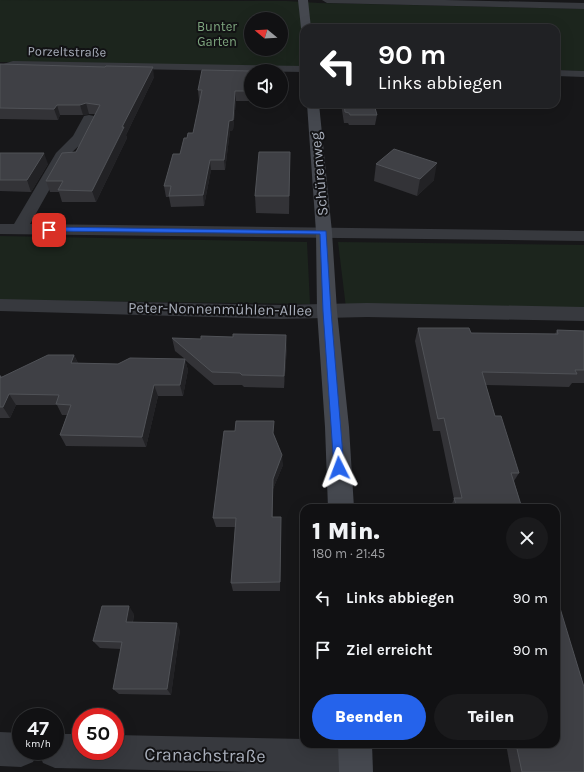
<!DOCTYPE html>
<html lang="de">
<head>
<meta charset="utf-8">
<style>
	:root { --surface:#111113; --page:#1a1a1c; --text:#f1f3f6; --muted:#9c9da0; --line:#303133; --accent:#2563eb }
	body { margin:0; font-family:Karla,sans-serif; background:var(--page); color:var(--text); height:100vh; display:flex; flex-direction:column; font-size:15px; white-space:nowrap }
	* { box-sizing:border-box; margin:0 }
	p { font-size:13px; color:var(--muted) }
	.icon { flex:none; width:22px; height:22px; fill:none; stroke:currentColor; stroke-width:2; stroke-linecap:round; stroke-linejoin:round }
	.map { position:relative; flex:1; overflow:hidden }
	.drawer { position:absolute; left:300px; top:504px; width:260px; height:244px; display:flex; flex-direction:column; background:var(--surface); border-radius:12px; box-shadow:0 4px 16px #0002,0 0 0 1px var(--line) }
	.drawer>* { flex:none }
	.banner { position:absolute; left:300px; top:24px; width:260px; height:84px; border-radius:12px; box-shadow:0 4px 16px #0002,0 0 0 1px var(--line); background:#202124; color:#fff; overflow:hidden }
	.needle { width:26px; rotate:288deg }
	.controls { position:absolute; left:244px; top:12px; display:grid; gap:8px }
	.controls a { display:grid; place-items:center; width:44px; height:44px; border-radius:50%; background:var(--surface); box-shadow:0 4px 16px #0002,0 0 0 1px var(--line); font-size:20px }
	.speed { position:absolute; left:12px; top:708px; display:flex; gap:8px; font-size:20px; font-weight:700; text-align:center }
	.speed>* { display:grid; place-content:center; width:52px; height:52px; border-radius:50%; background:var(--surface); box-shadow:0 4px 16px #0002,0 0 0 1px var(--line); line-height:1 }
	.speed small { font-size:10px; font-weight:400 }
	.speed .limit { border:6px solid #d22; background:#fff; color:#111 }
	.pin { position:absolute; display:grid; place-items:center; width:34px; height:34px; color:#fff; margin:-17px; border-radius:8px; box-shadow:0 2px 6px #0006 }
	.me { position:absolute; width:44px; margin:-22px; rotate:357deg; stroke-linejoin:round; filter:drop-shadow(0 0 3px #0008) }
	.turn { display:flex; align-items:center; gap:14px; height:84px; padding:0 12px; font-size:18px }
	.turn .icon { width:52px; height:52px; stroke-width:2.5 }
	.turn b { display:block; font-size:28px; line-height:34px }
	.round { display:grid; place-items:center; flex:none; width:42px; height:42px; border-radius:21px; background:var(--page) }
	.overview { display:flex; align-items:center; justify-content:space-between; height:68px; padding:0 12px }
	h1 { font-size:24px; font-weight:800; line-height:30px }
	.button { display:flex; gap:8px; margin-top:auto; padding:8px 12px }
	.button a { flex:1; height:46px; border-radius:24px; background:var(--accent); color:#fff; font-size:16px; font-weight:800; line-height:46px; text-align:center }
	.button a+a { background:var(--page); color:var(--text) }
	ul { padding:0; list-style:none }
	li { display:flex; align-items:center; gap:12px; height:52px; padding:0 12px }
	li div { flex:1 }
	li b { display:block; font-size:15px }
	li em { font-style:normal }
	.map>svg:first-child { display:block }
	.green { fill:#1c251d; fill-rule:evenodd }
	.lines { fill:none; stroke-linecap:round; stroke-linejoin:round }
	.street { fill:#37393e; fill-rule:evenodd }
	.secondary { fill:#45484f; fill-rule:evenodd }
	.wall { fill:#333337 }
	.shaded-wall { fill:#222225 }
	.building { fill:#3f4045; stroke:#505257 }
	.route { fill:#2563eb; stroke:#184099 }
	.labels { text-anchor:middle; stroke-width:4; stroke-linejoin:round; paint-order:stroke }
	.far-park-label { font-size:13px; fill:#7ea67f; stroke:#121214 }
	.far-street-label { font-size:13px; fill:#a8aeba; stroke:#121214 }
	.street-label { font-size:15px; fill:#a8aeba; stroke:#121214 }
	.near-street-label { font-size:18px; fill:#a8aeba; stroke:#121214 }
</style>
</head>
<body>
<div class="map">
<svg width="584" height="772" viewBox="0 0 584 772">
	<rect width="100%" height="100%" fill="#171719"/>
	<g class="green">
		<path d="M0,0L287,1L319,3L584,9V71L556,70V28H304V67L290,68L0,62ZM251,19H281V49H251Z"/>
		<path d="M0,236L307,242L310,304L0,300Z"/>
		<path d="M338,242L584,245V312L346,308Z"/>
	</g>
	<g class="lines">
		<g class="street">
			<path d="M322,0H445L584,3V9L327,3Z"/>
			<path d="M13,61L304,66V72L14,67L0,74V65Z"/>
			<path d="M556,70L584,71V77L556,76Z"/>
			<path d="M89,115L94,116L96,119L84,141L69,155L30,224L584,231V241L0,234V224H14L56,153L73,136L84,116Z"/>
			<path d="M0,299L280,305L367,303L584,307V321L367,317L280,319L0,311Z"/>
			<path d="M0,732L21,733V751H38L33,762L21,767L0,766Z"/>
			<path d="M55,734H81V751H115V735L304,739V744H365L367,745L372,757L367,769L360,772H247L55,768L43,763L38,751H55Z"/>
		</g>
		<g class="secondary">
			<path d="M298,0H308L311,28H304V31L301,28Z"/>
			<path d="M307,104H319L332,232L337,311L349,427L354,508H328L325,427L317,311L316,232Z"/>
			<path d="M338,744H372L373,772H339Z"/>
		</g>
	</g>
	<g class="wall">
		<path d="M0,64L154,77L126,135L127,138L96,202H62L59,192H50L46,181L76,152L95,114H89L83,115H60L58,120L0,119Z"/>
		<path d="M251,71V101H260H236L233,130L230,131L225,170H211L204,206L171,207L169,197H166L164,186L180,154L193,133L200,100H199L198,90Z"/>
		<path d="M341,104H374L377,115L375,125H349L348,123H344Z"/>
		<path d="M290,152L289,214L256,213L255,196Z"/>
		<path d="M0,153L48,164L31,192L0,191Z"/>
		<path d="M376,164L434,180L417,196L374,181Z"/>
		<path d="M418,328L471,333L555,334L557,330L584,331V383H572L569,387L486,385L495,416L519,473L514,481L522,508H450L454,499L440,431H433L415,341Z"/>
		<path d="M172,338L287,347L284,388L244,387L242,385H214L185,360L188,370L183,396H158L146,447L66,446L60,435L67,415H62L57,405H16L10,418H0V376L2,377L74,355L78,363L118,364L185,359L175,351Z"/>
		<path d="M274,435L283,465L273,489V517L281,526L280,591H233L231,583L235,527H216L213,518Z"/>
		<path d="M134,614L133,622L180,630L171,695L119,694L113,689L121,649L100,648L93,641Z"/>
		<path d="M506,744H556L584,772H511Z"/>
	</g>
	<g class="shaded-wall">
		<path d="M153,67L154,77L126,135L127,138L96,202L92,191L122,127Z"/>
		<path d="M235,91L236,101L233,130L230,131L225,170L224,160L229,121Z"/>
		<path d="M86,103L89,114L83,115L80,105Z"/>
		<path d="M57,105L60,115L58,120L54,109Z"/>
		<path d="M290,152V169L289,214V196Z"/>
		<path d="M44,153L48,164L31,192L27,180Z"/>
		<path d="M210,160L211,170L204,206L203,195Z"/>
		<path d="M437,163L434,180L417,196L420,179Z"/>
		<path d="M286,335L287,347L284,388V376Z"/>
		<path d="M74,355L79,366L71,363Z"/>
		<path d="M185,359L188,370L183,396L180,385Z"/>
		<path d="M154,385L158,396L146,447L142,437Z"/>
		<path d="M9,394L16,405L10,418L3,407Z"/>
		<path d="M282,455L283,465L273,489L272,526V517L273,479Z"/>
		<path d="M129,606L134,614L131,629L126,622Z"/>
		<path d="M177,623L180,630L171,695L167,689Z"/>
	</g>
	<g class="building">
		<path d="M0,64L105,67L106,66L153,67L122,127H124L92,191L58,190L63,181H46L62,153L76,152L100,105L86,103L80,105H57L54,109L0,108Z"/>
		<path d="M202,70L251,71V91H235L233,120L229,121L224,160H210L203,195L169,196L171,186H164L173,154H180L184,138H187L188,133H193L202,90H198Z"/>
		<path d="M344,104H374L377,115H350L349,113L345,112Z"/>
		<path d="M394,149L437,163L420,179L376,164Z"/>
		<path d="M259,152H290L289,196H255Z"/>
		<path d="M0,153H44L27,180H0Z"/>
		<path d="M418,328H469L471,333L558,334L557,330L584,331V370H575L577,374L482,372L495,416H501L519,473H511L522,508H457L454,498H462L444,418L438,419Z"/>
		<path d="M233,334L286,335L284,376L242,375L240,373L212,372L172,338L201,339V336L233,337Z"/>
		<path d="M48,355H74L71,363L118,364L130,358L185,359L180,385H154L142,437L60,435L71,405L56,404L59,395L9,394L3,407H0V376H1L0,378Z"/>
		<path d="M236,421H274L273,433L282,455L273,479L272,517H281L280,582L231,583L236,518H213L224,431H235Z"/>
		<path d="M556,595L584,687V772H522L516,744H556Z"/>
		<path d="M102,606H129L126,622L177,623L167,689H113L122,642L93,641Z"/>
	</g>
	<path class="route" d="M49,227L326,231L331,311L344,468L343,471L339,472L335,471L334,468L323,311L320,234L47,231V228Z"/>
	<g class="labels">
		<g class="far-park-label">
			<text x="217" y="31">Bunter<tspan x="217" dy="15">Garten</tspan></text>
		</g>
		<g class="far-street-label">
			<text transform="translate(67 51) rotate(1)" y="5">Porzeltstraße</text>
		</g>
		<g class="street-label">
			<text transform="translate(319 174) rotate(-95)" y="5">Schürenweg</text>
			<text transform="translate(220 309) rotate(1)" y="5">Peter-Nonnenmühlen-Allee</text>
		</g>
		<g class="near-street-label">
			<text transform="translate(205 755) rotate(1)" y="6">Cranachstraße</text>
		</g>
	</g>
</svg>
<div class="controls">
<a><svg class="needle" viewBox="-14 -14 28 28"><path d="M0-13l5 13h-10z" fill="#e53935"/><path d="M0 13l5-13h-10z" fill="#9c9da0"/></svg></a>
<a><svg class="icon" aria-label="sound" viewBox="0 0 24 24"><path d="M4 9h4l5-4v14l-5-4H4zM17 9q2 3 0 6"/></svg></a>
</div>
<div class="speed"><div>47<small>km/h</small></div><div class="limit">50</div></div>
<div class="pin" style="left:49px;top:230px;background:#d93025"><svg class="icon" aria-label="arrive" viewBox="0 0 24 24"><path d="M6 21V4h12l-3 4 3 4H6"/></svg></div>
<svg class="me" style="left:339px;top:468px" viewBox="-20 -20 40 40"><path d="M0-17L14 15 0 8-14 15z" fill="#2563eb" stroke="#fff" stroke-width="4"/></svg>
<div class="banner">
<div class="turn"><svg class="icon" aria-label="left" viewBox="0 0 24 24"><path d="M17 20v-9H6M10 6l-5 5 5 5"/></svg><div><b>90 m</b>Links abbiegen</div></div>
</div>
<section class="drawer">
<div class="overview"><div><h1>1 Min.</h1><p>180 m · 21:45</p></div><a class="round"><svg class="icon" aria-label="close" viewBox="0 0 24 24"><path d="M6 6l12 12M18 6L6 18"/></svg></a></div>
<ul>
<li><svg class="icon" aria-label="left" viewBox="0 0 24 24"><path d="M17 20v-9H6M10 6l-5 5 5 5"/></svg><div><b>Links abbiegen</b></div><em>90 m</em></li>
<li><svg class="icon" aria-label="arrive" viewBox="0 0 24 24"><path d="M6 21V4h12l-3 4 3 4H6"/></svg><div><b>Ziel erreicht</b></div><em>90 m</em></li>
</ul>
<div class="button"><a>Beenden</a><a>Teilen</a></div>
</section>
</div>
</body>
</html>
